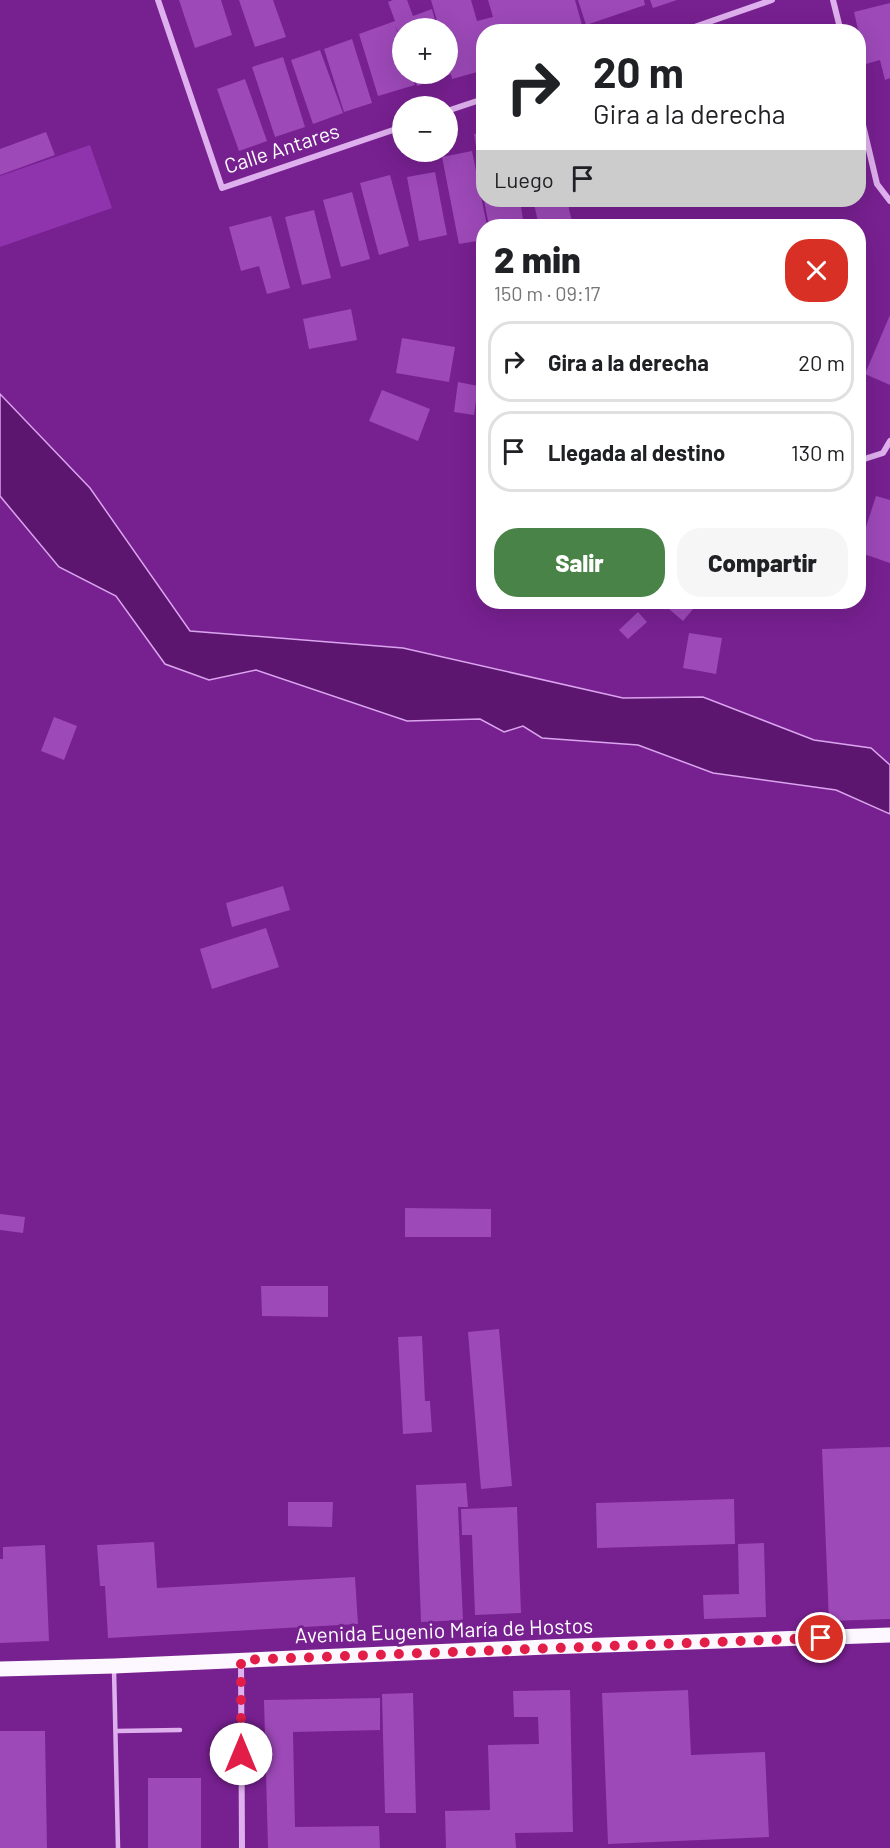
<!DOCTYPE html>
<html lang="es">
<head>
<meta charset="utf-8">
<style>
	:root { --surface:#fff; --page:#f6f6f6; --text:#202124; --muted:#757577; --line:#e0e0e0; --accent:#498347 }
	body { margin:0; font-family:Barlow,sans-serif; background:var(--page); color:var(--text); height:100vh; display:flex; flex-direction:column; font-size:22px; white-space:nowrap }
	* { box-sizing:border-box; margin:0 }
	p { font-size:20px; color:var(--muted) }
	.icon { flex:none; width:33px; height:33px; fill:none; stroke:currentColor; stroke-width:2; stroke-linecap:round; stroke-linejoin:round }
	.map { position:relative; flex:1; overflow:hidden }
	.panel { position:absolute; left:476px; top:219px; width:390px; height:390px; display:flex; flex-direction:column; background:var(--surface); border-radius:24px; box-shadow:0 6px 24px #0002 }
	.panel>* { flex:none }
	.guide { position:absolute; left:476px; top:24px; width:390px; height:183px; border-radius:24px; box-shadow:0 6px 24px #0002; background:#fff; color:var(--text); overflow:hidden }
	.tools { position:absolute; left:392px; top:18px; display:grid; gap:12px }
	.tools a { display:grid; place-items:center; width:66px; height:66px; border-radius:50%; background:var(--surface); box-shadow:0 6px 24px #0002; font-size:30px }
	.pin { position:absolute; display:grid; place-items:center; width:51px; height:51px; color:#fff; margin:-26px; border:3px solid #fff; border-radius:50%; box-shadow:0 2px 6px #0007 }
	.me { position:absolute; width:66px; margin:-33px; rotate:0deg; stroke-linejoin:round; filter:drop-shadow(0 0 4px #0008) }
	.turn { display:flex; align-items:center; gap:21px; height:126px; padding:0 18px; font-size:27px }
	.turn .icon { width:78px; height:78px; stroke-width:2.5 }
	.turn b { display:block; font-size:42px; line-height:51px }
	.then { display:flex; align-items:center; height:57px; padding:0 18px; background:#0003; gap:12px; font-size:22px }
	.round { display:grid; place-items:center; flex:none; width:63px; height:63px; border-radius:24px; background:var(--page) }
	.head { display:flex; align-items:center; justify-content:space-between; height:102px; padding:0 18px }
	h1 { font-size:36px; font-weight:800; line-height:45px }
	.action { display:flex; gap:12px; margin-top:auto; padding:12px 18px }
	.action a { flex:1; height:69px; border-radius:24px; background:var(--accent); color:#fff; font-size:24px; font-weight:800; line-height:69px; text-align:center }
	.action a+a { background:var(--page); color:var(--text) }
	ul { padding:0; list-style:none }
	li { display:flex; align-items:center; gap:18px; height:81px; margin:0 12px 9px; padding:0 6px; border:3px solid var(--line); border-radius:24px }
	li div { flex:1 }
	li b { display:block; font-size:22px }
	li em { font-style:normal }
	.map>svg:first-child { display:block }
	.green { fill:#9034ae }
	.water { fill:#5c166f; stroke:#dba4ee; stroke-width:1.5 }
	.building { fill:#9d49b8 }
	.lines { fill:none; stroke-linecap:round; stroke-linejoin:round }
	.service { stroke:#deb0ed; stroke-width:4.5 }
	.minor { stroke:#deb0ed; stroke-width:6 }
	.primary { stroke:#fdf7ff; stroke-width:15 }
	.route { stroke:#e11d48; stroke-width:10; stroke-dasharray:0 18 }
	.labels { text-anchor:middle; stroke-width:6; stroke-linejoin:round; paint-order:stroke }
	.street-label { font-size:21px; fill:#fff; stroke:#772090 }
</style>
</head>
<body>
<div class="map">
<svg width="890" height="1848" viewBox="0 0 890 1848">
	<rect width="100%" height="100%" fill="#772090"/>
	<path class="green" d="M90,145L112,208L0,247V176Z"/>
	<path class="water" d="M0,394L90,488L190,631L403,648L623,698L703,697L814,740L871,748L890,765V814L836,790L713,773L638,745L542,738L523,726L504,732L480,719L407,721L256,670L209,680L165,664L116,596L59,567L0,496Z"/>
	<g class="building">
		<path d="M179,0H221L232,35L195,48Z"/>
		<path d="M239,0H273L286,37L255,47Z"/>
		<path d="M393,0H407L413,16L432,9L437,28H402V41L395,25L402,46V74H411L415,85L378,96L359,34L395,21L388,2Z"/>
		<path d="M431,0H471L477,21L493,17L488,0H575L584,32H483V52L476,54L481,71L452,79L451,74L417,86L413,74H447V28H439Z"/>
		<path d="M578,0H644L645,5L586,25Z"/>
		<path d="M650,0H677L653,8Z"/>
		<path d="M890,3V78L885,80L880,60L866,64L854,12Z"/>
		<path d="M352,39L372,103L344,112L324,49Z"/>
		<path d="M320,50L343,113L313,124L291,60Z"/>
		<path d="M283,57L305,127L275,137L252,67Z"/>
		<path d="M245,79L267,141L239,151L217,89Z"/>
		<path d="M46,132L55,155L0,175V149Z"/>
		<path d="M483,132V182H482L474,134Z"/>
		<path d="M472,151L487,226H483V240L459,244L442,157Z"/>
		<path d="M435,172L447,235L419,241L407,177Z"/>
		<path d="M390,175L409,246L379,255L360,183Z"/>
		<path d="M352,192L370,259L341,267L323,200Z"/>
		<path d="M484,200H520L524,226H489Z"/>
		<path d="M533,200H567L573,226H539Z"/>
		<path d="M314,210L331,278L302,285L285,217Z"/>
		<path d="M271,216L290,288L267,294L259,266L241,271L229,227Z"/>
		<path d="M351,309L357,340L309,349L303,319Z"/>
		<path d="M890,315V385L865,374Z"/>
		<path d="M402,338L455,347L449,382L396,373Z"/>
		<path d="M458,382L478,386L474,415L454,412Z"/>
		<path d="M382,390L430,409L418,441L369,421Z"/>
		<path d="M876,496L890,500V563L858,552Z"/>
		<path d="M664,602H699L683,621L662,603Z"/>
		<path d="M638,612L647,622L628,639L619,630Z"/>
		<path d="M689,633L722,638L716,674L683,668Z"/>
		<path d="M54,717L77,726L64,760L41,751Z"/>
		<path d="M283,886L290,910L232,927L226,903Z"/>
		<path d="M266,928L279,967L212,989L200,949Z"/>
		<path d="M405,1208L491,1209V1237H405Z"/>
		<path d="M0,1214L25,1217L23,1233L0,1230Z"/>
		<path d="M261,1286H328V1317L262,1316Z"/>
		<path d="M499,1329L512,1486L481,1489L468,1332Z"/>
		<path d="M422,1336L425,1401H430L432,1432L403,1434L398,1337Z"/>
		<path d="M890,1447V1619L829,1621L822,1449Z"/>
		<path d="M466,1483L468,1507H458L463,1620L421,1622L416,1485Z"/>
		<path d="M734,1499L735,1544L597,1548L596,1503Z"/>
		<path d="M288,1502H333L332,1527L288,1526Z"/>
		<path d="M517,1507L521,1613L475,1615L472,1535H462L461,1509Z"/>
		<path d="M154,1542L157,1588L355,1577L358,1624L108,1638L105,1586H100L97,1545Z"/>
		<path d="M764,1543L766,1617L704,1619L703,1595L739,1594L738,1544Z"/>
		<path d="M45,1545L49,1641L0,1643V1559H3V1547Z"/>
		<path d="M570,1690L573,1832L515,1833L516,1848H446L445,1811L490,1810L488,1745L539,1744L538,1717H514L513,1691Z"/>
		<path d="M688,1690L691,1755L765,1752L769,1837L608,1844L602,1693Z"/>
		<path d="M413,1693L416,1813H385L382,1694Z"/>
		<path d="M380,1698V1730L293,1732L295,1827L379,1826L380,1848H268L264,1700Z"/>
		<path d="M0,1731H45L47,1848H0Z"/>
		<rect x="148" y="1778" width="53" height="70"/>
	</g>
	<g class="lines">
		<g class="service">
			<path d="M114,1669L118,1848"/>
			<path d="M116,1731L180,1730"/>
		</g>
		<g class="minor">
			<path d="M158,0L222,188L402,127"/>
			<path d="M833,0L841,32"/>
			<path d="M680,32L772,0"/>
			<path d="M858,104L877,184L890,201"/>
			<path d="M447,111L483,99"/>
			<path d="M858,461L883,453L890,441"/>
			<path d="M241,1660L242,1848"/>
		</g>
		<path class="primary" d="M0,1669L114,1666L546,1647L890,1635"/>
	</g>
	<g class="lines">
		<path class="route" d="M241,1754V1660L821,1638"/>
	</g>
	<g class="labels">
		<g class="street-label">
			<text transform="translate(282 149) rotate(-18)" y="7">Calle Antares</text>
			<text transform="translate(444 1631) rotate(-2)" y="7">Avenida Eugenio María de Hostos</text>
		</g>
	</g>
</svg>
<div class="tools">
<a>+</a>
<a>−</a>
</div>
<div class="pin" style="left:821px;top:1638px;background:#d93025"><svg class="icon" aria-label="arrive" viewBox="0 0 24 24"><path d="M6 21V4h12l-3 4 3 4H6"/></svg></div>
<svg class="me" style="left:241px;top:1754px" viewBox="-20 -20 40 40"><circle r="19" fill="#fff"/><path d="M0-13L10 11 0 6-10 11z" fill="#e11d48"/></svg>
<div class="guide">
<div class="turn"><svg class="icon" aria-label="right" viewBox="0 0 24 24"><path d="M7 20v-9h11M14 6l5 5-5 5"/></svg><div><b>20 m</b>Gira a la derecha</div></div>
<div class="then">Luego<svg class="icon" aria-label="arrive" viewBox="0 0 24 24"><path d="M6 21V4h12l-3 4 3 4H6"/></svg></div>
</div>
<section class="panel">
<div class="head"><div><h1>2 min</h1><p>150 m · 09:17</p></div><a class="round" style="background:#d93025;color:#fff"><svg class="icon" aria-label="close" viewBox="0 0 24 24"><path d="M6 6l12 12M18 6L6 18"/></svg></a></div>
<ul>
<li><svg class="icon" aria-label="right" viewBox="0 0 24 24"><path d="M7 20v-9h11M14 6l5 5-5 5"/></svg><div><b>Gira a la derecha</b></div><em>20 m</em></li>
<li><svg class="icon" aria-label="arrive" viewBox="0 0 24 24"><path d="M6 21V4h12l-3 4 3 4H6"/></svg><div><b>Llegada al destino</b></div><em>130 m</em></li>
</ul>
<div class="action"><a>Salir</a><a>Compartir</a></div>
</section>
</div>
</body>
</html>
